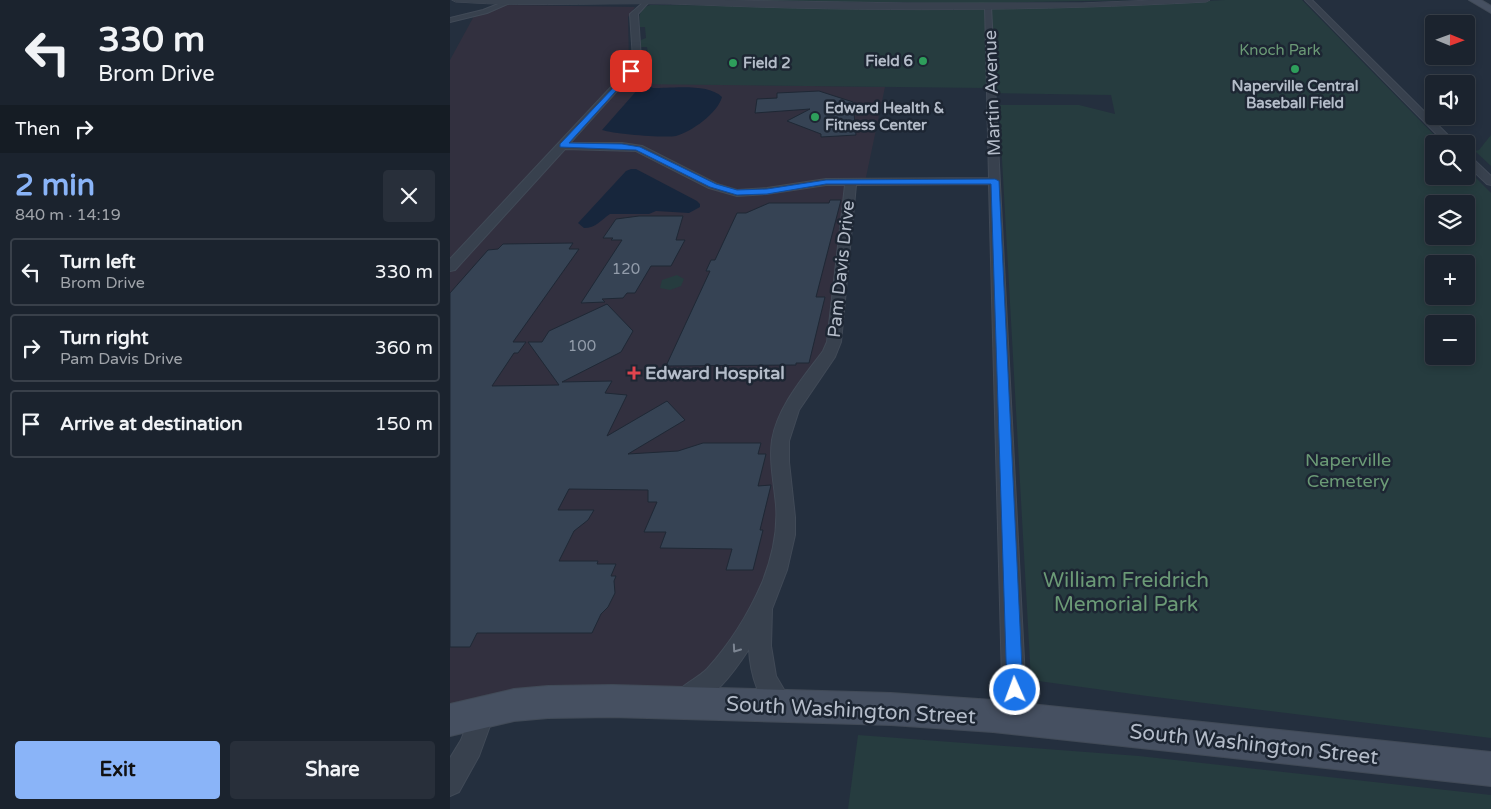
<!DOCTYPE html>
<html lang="en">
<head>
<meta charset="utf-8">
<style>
	:root { --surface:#1b232e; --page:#282f3a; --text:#f1f3f6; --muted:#a0a4aa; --line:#39404a; --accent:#8ab4f8 }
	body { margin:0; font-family:"Varela Round",sans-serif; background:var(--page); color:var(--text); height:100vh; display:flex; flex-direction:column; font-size:19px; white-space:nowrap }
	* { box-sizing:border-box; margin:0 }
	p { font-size:16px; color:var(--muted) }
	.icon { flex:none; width:28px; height:28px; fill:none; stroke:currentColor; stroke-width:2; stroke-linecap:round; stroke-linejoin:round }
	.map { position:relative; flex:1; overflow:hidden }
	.details { display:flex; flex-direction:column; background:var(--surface); width:450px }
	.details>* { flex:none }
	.hud { background:#1b232e; color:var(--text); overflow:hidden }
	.needle { width:32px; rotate:91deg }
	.fabs { position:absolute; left:975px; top:15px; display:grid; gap:10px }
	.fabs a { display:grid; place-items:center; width:50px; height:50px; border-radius:5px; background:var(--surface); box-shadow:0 2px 8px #0003,0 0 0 1px var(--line); font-size:25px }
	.pin { position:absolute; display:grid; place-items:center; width:42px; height:42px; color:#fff; margin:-21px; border-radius:10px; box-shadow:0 2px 8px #0006 }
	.me { position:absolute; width:55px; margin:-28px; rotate:358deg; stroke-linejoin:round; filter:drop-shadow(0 0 4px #0008) }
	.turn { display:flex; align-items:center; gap:18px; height:105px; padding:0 15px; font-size:22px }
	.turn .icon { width:65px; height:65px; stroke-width:2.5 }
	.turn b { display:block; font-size:35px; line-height:42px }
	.then { display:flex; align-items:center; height:48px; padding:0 15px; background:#0003; gap:10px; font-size:19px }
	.round { display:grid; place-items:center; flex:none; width:52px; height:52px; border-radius:5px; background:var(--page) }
	.headline { display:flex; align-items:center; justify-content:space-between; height:85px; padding:0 15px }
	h1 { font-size:30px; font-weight:700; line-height:38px; color:var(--accent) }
	.button { display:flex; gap:10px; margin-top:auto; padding:10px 15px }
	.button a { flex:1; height:58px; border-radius:5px; background:var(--accent); color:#111; font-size:20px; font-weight:700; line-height:58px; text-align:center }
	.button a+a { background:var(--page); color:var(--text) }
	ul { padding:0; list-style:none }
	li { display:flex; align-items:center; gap:15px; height:68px; margin:0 10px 8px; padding:0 5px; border:2px solid var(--line); border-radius:5px }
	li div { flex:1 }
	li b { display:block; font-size:19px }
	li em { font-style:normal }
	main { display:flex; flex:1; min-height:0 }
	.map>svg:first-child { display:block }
	.medical { fill:#32303f }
	.green { fill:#263c3f; fill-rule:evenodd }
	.water { fill:#17263c }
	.building { fill:#364354; stroke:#1f2835 }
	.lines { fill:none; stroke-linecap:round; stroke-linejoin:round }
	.minor-casing { stroke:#414a57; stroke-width:2 }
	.tertiary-casing { stroke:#414a57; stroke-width:1 }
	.secondary-casing { stroke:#414a57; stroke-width:2 }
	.minor { fill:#38414e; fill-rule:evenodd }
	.tertiary { fill:#38414e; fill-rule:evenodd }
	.secondary { fill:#465061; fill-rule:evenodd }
	.oneway { stroke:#7c8592 }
	.route { fill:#1a73e8; stroke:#114b97 }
	.leisure-dot { fill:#2e9e5b; stroke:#1d2633; stroke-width:2 }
	.health-dot { fill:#e0444e; stroke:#1d2633; stroke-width:2 }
	.labels { text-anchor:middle; stroke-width:5; stroke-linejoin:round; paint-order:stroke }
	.far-park-label { font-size:15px; fill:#6b9a76; stroke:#1d2633 }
	.far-poi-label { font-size:15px; font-weight:bold; fill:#b4bcc9; stroke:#1d2633; text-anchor:start }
	.number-label { font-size:15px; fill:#929caa }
	.street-label { font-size:18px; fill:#b4bcc9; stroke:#1d2633 }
	.poi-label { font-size:18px; font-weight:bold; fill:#b4bcc9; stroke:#1d2633; text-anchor:start }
	.park-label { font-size:18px; fill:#6b9a76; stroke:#1d2633 }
	.near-park-label { font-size:21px; fill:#6b9a76; stroke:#1d2633 }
	.near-street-label { font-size:21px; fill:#b4bcc9; stroke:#1d2633 }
</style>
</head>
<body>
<main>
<section class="details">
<div class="hud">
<div class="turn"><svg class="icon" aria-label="left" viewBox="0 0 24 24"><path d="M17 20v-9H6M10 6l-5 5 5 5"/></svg><div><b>330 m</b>Brom Drive</div></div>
<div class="then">Then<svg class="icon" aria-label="right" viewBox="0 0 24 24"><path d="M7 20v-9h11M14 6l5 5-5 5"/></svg></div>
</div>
<div class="headline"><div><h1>2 min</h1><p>840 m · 14:19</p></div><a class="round"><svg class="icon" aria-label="close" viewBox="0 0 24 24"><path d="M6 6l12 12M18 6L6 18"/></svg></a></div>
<ul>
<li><svg class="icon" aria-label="left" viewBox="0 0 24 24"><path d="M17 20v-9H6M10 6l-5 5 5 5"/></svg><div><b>Turn left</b><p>Brom Drive</p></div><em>330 m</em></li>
<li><svg class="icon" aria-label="right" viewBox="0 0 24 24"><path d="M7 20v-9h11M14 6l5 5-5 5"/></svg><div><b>Turn right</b><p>Pam Davis Drive</p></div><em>360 m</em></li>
<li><svg class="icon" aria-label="arrive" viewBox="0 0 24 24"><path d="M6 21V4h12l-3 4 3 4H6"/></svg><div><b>Arrive at destination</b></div><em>150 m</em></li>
</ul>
<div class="button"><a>Exit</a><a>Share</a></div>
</section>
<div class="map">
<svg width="1041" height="809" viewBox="0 0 1041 809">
	<rect width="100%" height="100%" fill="#242f3e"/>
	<path class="medical" d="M56,5L185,7L178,17L179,64L166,83L435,87L415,182H401L384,340L336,417L328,570L255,688L0,720V60L24,16Z"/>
	<g class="green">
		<path d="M179,0H690L533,3Z"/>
		<path d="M775,0H852L993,144H984V176H1016V168L1041,193V738L697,696L581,680L549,105H629L665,114L661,95L536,93V88L182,84L196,65L192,64V56L198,53L197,47H191V40L196,38L195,27H190C189,17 188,9 200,5L637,7ZM984,204H1016V236H984ZM984,264H1016V296H984ZM984,324H1016V356H984Z"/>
		<path d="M1041,135V166L1025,151L1029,150Z"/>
		<path d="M227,275L234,279L231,286L220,290L210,288L212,280Z"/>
		<path d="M408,735L689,756L1041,795V809H398Z"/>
	</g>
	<g class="water">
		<path d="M199,86L203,88C222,88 259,83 272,97C268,113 241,132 226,136C213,138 164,134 152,130L189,88Z"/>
		<path d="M181,169H186L247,201L250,204V207L239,213L206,211L199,214H160C151,220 146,228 134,228L128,223L176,171Z"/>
	</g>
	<g class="building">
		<path d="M369,91L403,102L406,135L371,137V134L337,121L360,109L305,113L307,99L327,98V93Z"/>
		<path d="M380,200H391L366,297H375L359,363H346V365L216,366L260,271H256L261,260H265L287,213H296L319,203H379Z"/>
		<path d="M189,216H233L226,240H235L221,266H201L185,293H177L173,298L152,299L155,302L131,303L172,240H161L163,238H153L166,219Z"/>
		<path d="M123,243L119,249H129L63,342H76L68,353H64L42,386L109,385L78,342H92L99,331L157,304L183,331L171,352L112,382L162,381L155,393L177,395L157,436L217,401L235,420L178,454L228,451L253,443H311L308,454H316L308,486L321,485L310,530H313L303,570H276L282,549L210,548L216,532H194L207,502H198V490L119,489L108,510H144L138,520L124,531L109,561H148L147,564H166L161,576H166L164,581L165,593L158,607L151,614L142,633H27L20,647H0V293L38,250L48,249L53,244Z"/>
	</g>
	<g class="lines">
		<defs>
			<g id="minor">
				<path d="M58,0L61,2L60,3L37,13L0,22V18L33,10Z"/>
				<path d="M855,0H862L1007,144H996Z"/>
				<path d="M195,1L198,3L188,14L191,59L185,71L120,143H172L192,146L267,184L287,190L317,188L376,179L539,178L535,6L538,4L541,6L577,719L573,727L565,731L557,727L553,719L539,184L406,185L391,342L385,357L349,410L339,441V462L345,517V535L337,570L322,609L321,646L326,676L343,705L339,713L331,717C308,707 300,671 299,649C282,675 265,698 235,711L227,707L223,699C229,685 246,680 257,669C279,645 299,613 312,583C322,558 328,531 326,505C324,483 319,461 322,440C328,406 353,378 373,351L377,342L395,185H376L317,194L287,196L259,188L186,151L115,149L5,270L0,271V259L177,70L183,59L180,14Z"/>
				<path d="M1016,155L1020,156L1041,176V185L1037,184L1016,164Z"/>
				<path d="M33,700L41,704L45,712L29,756L9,792L0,796V758L11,740L25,704Z"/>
			</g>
			<path id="tertiary" d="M2,0H273L458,3H631L704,0H760L756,2C588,11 419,12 251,5C169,1 88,8 6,2Z"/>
			<g id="secondary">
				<path d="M1019,0H1031L1041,6V13Z"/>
				<path d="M162,685L441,693L543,700L1041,752V786L543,732L441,725L162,717L98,718L64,721L0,736V704L64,689L98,686Z"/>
			</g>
		</defs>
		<use href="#minor" class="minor-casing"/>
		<use href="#tertiary" class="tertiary-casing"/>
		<use href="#secondary" class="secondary-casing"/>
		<use href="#minor" class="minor"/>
		<use href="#tertiary" class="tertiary"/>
		<use href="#secondary" class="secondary"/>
	</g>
	<defs><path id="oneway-chevron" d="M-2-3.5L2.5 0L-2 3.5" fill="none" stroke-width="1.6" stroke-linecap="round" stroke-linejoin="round" transform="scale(1.25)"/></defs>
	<use class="oneway" href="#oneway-chevron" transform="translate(286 649) rotate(125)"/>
	<path class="route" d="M181,69L183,72L119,143L172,144L190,147L266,184L287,190L317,189L376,180L545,179L549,181L573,690L570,696L565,698L559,696L557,690L541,184H376L317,194L287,195L260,187L186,150L110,147V144Z"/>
	<g class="leisure-dot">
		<circle cx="473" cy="61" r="5"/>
		<circle cx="283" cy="63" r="5"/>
		<circle cx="845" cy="69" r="5"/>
		<circle cx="365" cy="117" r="5"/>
	</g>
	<path class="health-dot" d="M181.5 365.5h5v5h5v5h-5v5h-5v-5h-5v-5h5z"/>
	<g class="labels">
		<g class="far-park-label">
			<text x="830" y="55">Knoch Park</text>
		</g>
		<g class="far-poi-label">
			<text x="463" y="66" text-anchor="end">Field 6</text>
			<text x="293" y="68">Field 2</text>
			<text x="845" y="91" text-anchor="middle">Naperville Central<tspan x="845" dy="17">Baseball Field</tspan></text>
			<text x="375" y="113">Edward Health &amp;<tspan x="375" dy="17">Fitness Center</tspan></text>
		</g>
		<g class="number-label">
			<text x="176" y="274">120</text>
			<text x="132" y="351">100</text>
		</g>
		<g class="street-label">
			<text transform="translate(542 93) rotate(-92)" y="6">Martin Avenue</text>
			<text transform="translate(391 269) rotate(-84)" y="6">Pam Davis Drive</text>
		</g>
		<g class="poi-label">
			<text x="195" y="379">Edward Hospital</text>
		</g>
		<g class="park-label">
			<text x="898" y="466">Naperville<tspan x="898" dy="21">Cemetery</tspan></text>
		</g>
		<g class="near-park-label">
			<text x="676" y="587">William Freidrich<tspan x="676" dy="24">Memorial Park</tspan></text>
		</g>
		<g class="near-street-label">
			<text transform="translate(401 710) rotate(3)" y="7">South Washington Street</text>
			<text transform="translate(804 744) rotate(6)" y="7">South Washington Street</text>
		</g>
	</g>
</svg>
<div class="fabs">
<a><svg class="needle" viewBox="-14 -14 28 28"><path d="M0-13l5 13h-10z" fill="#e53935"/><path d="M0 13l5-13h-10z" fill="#a0a4aa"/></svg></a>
<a><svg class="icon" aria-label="sound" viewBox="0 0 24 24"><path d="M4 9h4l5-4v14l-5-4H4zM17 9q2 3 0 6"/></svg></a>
<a><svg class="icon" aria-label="search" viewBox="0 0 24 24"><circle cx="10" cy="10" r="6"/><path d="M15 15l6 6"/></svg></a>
<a><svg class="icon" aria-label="layers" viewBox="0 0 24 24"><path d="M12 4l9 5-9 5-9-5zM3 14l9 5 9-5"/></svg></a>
<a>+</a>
<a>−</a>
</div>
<div class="pin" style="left:181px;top:71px;background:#d93025"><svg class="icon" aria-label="arrive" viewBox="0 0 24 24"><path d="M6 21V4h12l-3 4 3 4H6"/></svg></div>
<svg class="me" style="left:565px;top:690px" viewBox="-20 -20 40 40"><circle r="17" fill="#1a73e8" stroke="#fff" stroke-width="3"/><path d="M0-11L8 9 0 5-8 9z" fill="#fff"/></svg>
</div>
</main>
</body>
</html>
